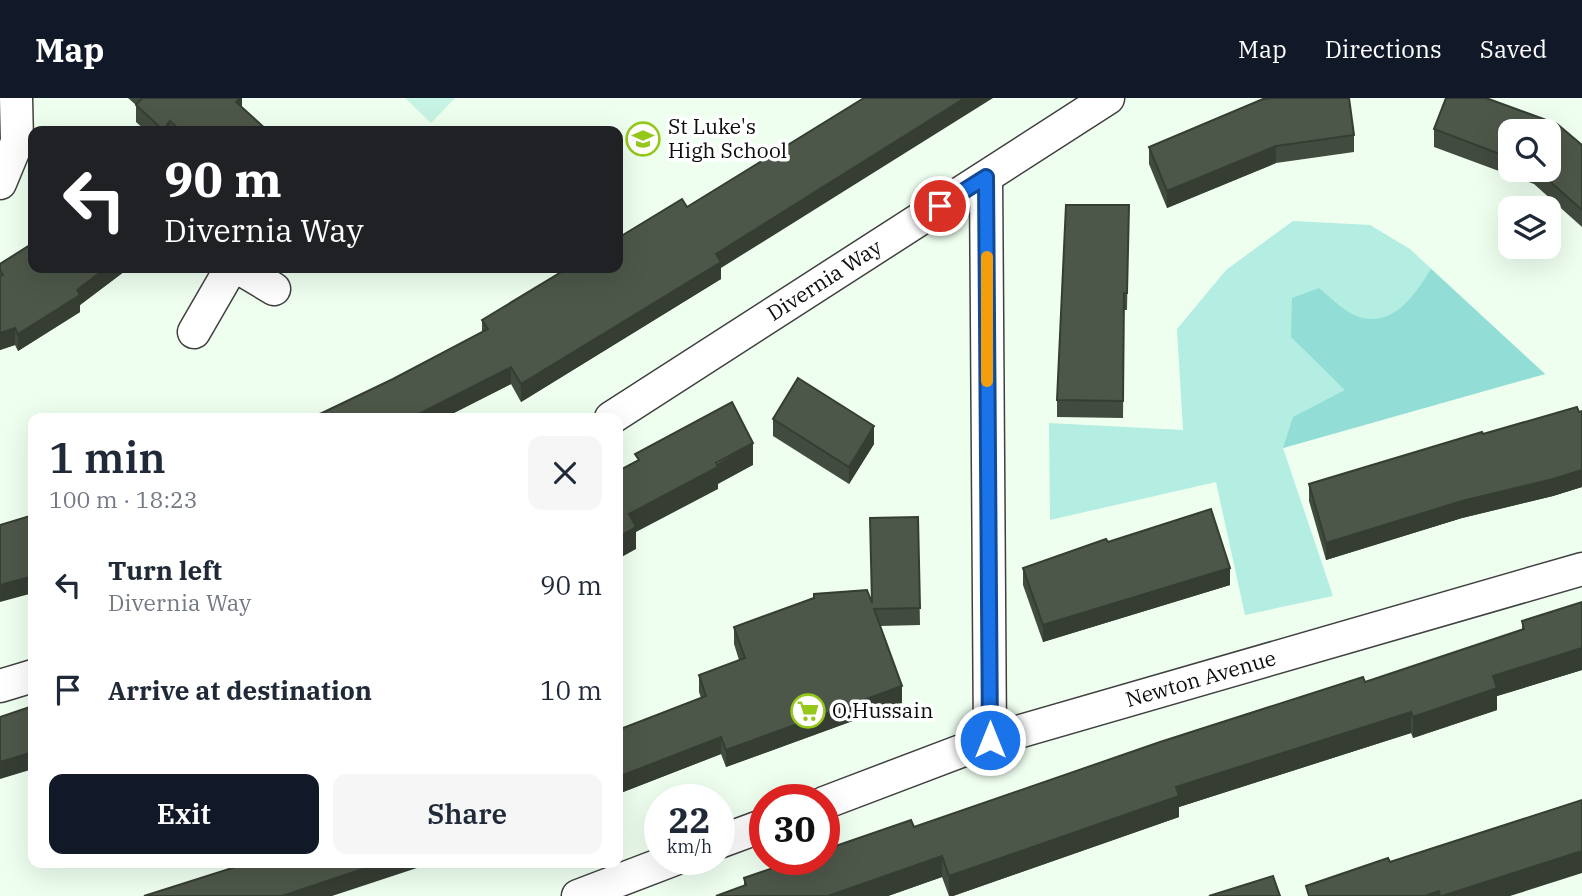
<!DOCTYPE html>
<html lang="en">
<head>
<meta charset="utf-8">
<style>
	:root { --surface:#fff; --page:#f6f6f7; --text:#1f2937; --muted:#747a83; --accent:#111827 }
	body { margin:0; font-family:"IBM Plex Serif",serif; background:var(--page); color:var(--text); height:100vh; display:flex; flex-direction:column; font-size:26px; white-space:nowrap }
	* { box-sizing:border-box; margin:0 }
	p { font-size:23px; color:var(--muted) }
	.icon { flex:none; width:38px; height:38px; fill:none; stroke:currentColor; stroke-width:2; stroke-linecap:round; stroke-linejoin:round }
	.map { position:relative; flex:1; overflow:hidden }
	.sheet { position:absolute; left:28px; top:315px; width:595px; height:455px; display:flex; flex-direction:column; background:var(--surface); border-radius:14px; box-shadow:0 7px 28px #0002 }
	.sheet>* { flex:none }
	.hud { position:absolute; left:28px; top:28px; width:595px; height:147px; border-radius:14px; box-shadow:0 7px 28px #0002; background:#202124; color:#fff; overflow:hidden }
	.fabs { position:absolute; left:1498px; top:21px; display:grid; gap:14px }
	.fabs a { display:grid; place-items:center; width:63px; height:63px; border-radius:14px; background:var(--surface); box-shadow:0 7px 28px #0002; font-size:35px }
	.speed { position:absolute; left:644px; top:686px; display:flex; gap:14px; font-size:35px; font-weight:700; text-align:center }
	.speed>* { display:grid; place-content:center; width:91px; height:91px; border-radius:50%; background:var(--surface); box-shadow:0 7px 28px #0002; line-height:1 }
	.speed small { font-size:18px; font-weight:400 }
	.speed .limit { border:10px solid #d22; background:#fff; color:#111 }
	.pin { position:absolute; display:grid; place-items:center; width:60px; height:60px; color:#fff; margin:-30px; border:4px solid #fff; border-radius:50%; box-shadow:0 2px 7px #0007 }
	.me { position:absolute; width:77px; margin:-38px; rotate:0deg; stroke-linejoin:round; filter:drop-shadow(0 0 5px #0008) }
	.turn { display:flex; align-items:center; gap:24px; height:147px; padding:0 21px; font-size:32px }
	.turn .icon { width:91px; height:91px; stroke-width:2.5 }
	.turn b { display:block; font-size:49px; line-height:60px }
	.round { display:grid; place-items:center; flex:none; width:74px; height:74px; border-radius:14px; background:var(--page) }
	.summary { display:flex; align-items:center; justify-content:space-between; height:119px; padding:0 21px }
	h1 { font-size:42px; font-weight:600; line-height:52px }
	.button { display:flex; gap:14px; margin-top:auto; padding:14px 21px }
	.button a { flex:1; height:80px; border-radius:14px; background:var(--accent); color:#fff; font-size:28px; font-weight:600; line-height:80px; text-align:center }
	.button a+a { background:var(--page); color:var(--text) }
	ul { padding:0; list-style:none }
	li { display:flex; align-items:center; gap:21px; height:105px; padding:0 21px }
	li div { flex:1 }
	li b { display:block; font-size:26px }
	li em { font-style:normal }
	header { display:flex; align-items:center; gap:42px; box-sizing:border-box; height:98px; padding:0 35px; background:var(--accent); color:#fff }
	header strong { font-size:33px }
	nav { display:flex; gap:38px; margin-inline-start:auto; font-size:24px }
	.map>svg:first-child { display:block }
	.green { fill:#b4ede2 }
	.forest { fill:#92ded6 }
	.pitch { fill:#c7f3e5 }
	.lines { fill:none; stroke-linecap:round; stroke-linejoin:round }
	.street-casing { stroke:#404040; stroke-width:35 }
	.street { stroke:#fff; stroke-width:32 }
	.wall { fill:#424b3f; fill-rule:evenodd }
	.shaded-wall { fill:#363d33 }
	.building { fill:#4d5749; stroke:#363d33; stroke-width:2 }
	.route-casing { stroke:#114b97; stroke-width:18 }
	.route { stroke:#1a73e8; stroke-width:12 }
	.slow { stroke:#f59e0b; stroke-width:12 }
	.labels { text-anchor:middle; stroke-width:7; stroke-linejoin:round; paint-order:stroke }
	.poi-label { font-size:21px; fill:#0d0d0d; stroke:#fff; text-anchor:start }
	.street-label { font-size:21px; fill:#0d0d0d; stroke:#fff }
</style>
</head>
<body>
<header>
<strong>Map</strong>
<nav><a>Map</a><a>Directions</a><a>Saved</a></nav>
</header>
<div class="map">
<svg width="1582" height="798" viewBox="0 0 1582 798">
	<rect width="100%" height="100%" fill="#eefff0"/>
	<path class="green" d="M1293,123L1370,127L1410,151L1545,276L1283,350L1333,498L1245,517L1216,384L1050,422L1049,325L1183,332L1177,231L1226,172Z"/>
	<path class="forest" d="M1431,171L1545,276L1283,350L1293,319L1345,292L1291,239L1292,200L1319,190C1330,199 1346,215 1359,219C1394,230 1416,195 1431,171Z"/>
	<path class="pitch" d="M405,0H455L431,25Z"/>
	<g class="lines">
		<defs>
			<g id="street">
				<path d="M986,79L990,642"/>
				<path d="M0,85L17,44L16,0"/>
				<path d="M239,170L274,191"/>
				<path d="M194,234L231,170"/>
				<path id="s1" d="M611,320L1108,0"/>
				<path d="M0,588L33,578"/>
				<path id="s2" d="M824,705L990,642L1582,471"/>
				<path d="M719,744L765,727"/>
				<path d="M578,798L675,761"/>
			</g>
		</defs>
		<use href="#street" class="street-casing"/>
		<use href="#street" class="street"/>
	</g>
	<g class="wall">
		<path d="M128,0H242V10L268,33H146L136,24V7Z"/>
		<path d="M1446,0H1486L1557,26L1582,47V129L1534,86L1434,49V31ZM1510,33H1549V72H1510Z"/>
		<path d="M1354,37V54L1276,65L1167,110L1149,66V49Z"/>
		<path d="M1129,107L1127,212H1124L1123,320L1057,319V302Z"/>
		<path d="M0,166L33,170H129L80,207V214L18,253L15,247L0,252Z"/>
		<path d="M721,170V181L521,304L511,286L444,320H309L322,315L393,281L482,234V222Z"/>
		<path d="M1582,313V389L1553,398L1462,420L1326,462L1309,403V386L1483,336Z"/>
		<path d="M773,321L874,346L849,386L773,338Z"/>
		<path d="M918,419L920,527L880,528L902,605L726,669L721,656L618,696V632L701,600L699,594V577L739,562L734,546V529L871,504Z"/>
		<path d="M1108,444L1230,487L1043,544L1023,487V470Z"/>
		<path d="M1582,504V572L1497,598V612L1413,640L1411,635L1179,709V719L953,798H949L942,779L888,798H716L744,788V780L914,729L1365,584L1522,532V523Z"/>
	</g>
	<g class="shaded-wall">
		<path d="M240,0H242V15L236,4Z"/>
		<path d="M965,0H993L721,170V181L521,304V286L716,156Z"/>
		<path d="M170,23V33H163V32Z"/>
		<path d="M1276,48V65L1167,110V93Z"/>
		<path d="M106,170H129L80,207V214L18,253V236Z"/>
		<path d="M15,230V247L0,252V235Z"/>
		<path d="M511,269V286L444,320H411Z"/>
		<path d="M874,328V346L849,386V369Z"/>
		<path d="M753,345V367L718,386V391L636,434V451L618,461V439L629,416Z"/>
		<path d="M1582,372V389L1553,398L1462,420L1326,462V445L1462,403Z"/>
		<path d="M1230,470V487L1043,544V527Z"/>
		<path d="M33,478V495L0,504V487Z"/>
		<path d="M1582,550V572L1497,598V612L1413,640V619L1493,578Z"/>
		<path d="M902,588V605L726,669V652Z"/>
		<path d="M1411,614V635L1179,709V719L953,798H949V778L1176,689Z"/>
		<path d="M721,639V656L618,696V679Z"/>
		<path d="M33,654V671L0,681V664Z"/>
		<path d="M1582,753V775L1510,798H1442Z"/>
		<path d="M942,758V779L888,798H828Z"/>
		<path d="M381,765H432L332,798H282Z"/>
		<path d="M1439,793V798H1425Z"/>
	</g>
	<g class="building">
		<path d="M142,0H240L236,4L268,33H181L170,23L163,32L136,7Z"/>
		<path d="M864,0H965L716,156L721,164L521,286L511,269L411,320H309L322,315L393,281L488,231L482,222L568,170H618V140L682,101L687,109Z"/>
		<path d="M1271,0H1349L1354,37L1276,48L1167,93L1149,49L1263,1Z"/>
		<path d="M1446,0H1486L1557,26L1582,47V112L1537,72H1549V33H1510V60L1434,31Z"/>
		<path d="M1066,107H1129L1127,195H1124L1123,303L1057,302Z"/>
		<path d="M33,145V170H106L77,192L80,197L18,236L15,230L0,235V178L3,177L0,172V166Z"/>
		<path d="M798,280L874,328L849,369L773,321Z"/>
		<path d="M732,304L753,345L716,365L718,369L629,416L636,429L618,439V373L639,362L635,356Z"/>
		<path d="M1577,309L1579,314L1582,313V372L1553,381L1462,403L1326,445L1309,386L1482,334L1483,336Z"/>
		<path d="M1211,411L1230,470L1043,527L1023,470L1106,441L1108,444Z"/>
		<path d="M33,417V478L0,487V427Z"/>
		<path d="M918,419L920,510L874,511L902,588L726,652L721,639L618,679V632L706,598L699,577L745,560L734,529L814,500V496L867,492L872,505L870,420Z"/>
		<path d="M1582,504V550L1493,578L1497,590L1413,619L1411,614L1176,689L1179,698L949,778L942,758L828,798H716L746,787L744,780L799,761H824V752L911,722L914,729L1160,644L1363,579L1365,584L1524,531L1522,523Z"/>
		<path d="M33,608V654L0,664V619Z"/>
		<path d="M1582,702V753L1442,798H1440L1439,793L1425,798H1309L1306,788L1388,760L1390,764Z"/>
		<path d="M248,765H381L282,798H144Z"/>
		<path d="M1273,778L1280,798H1209Z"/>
	</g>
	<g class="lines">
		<defs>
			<path id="route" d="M940,108L986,79L990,642"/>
		</defs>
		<use href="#route" class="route-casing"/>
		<use href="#route" class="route"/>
		<path class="slow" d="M987,159V283"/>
	</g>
	<defs>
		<symbol id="school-ring" viewBox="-11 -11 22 22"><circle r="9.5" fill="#fff" stroke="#96c81b" stroke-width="1.5"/><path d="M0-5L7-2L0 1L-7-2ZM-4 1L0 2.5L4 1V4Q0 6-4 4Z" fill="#96c81b"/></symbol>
		<symbol id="supermarket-ring" viewBox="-11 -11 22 22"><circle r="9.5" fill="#fff" stroke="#96c81b" stroke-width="1.5"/><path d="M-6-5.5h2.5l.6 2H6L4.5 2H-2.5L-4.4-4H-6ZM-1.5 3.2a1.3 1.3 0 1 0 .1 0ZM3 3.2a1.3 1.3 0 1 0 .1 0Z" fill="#96c81b"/></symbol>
	</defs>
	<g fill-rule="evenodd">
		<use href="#school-ring" x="624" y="22" width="38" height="38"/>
		<use href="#supermarket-ring" x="789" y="594" width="38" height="38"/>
	</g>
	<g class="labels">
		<g class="poi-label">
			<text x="668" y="36">St Luke's<tspan x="668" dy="24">High School</tspan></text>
			<text x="832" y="620">O.Hussain</text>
		</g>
		<g class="street-label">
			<text dy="7" stroke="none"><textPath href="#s1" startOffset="254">Divernia Way</textPath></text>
			<text dy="7" stroke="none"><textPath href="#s2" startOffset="397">Newton Avenue</textPath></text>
		</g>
	</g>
</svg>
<div class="fabs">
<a><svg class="icon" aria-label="search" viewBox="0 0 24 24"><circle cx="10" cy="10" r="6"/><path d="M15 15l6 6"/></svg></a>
<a><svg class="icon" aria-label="layers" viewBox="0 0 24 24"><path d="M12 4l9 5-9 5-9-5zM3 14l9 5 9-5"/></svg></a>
</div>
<div class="speed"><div>22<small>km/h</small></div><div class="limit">30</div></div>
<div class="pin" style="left:940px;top:108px;background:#d93025"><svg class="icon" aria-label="arrive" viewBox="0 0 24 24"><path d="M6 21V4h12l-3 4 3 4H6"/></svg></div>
<svg class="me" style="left:990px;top:642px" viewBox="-20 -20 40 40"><circle r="17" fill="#1a73e8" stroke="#fff" stroke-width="3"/><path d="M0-11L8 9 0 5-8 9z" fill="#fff"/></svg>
<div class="hud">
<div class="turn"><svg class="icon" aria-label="left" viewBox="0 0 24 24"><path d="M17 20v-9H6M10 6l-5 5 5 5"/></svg><div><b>90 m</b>Divernia Way</div></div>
</div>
<section class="sheet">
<div class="summary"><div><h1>1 min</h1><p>100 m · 18:23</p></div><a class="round"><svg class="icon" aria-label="close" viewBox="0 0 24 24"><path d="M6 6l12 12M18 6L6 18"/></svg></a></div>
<ul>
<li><svg class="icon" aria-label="left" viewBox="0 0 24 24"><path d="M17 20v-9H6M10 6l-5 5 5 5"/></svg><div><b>Turn left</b><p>Divernia Way</p></div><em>90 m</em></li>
<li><svg class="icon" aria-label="arrive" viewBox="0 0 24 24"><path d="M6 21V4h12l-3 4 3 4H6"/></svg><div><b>Arrive at destination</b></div><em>10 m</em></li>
</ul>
<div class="button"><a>Exit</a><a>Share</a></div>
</section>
</div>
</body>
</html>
